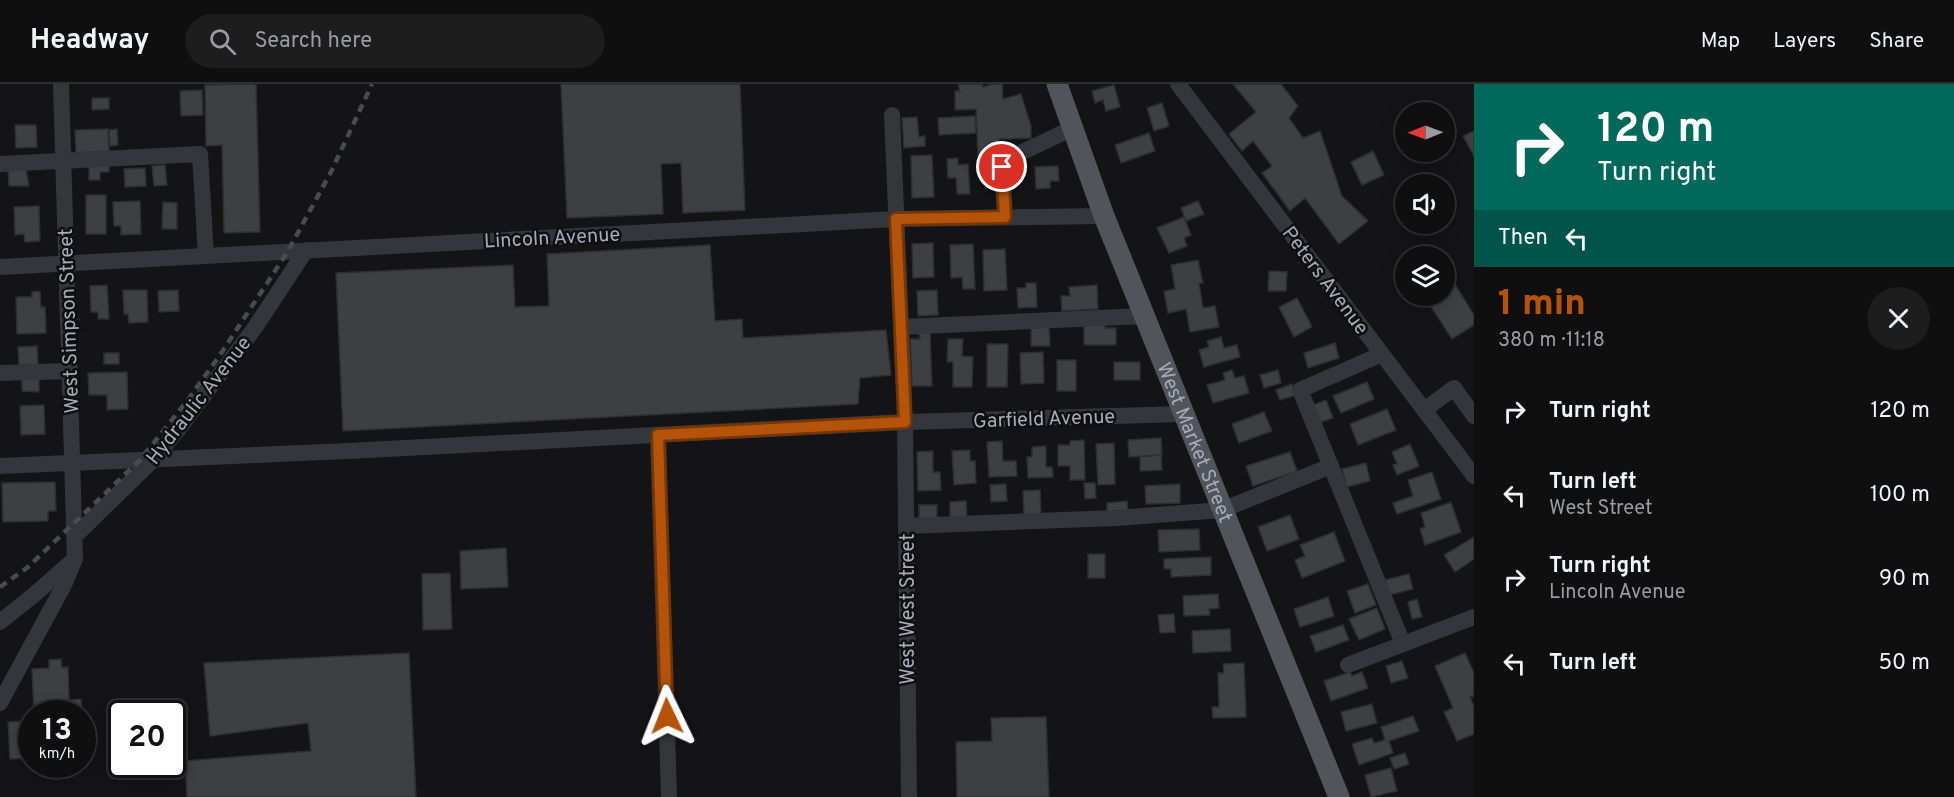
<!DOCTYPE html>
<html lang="en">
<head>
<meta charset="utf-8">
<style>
	:root { --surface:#0f0f10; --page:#1d1d1e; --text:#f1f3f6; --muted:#9b9c9f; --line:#2f2f30; --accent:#b45309 }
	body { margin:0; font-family:Overpass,sans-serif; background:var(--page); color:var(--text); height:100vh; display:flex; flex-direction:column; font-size:22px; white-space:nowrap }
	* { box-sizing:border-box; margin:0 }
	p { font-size:20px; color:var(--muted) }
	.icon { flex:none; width:33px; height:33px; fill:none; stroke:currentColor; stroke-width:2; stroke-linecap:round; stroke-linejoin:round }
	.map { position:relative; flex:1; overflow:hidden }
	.drawer { display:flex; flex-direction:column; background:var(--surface); width:480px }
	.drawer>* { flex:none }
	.banner { background:#00695c; color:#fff; overflow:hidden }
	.needle { width:39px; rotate:269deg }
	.fabs { position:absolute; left:1395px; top:18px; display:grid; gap:12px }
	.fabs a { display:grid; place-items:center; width:60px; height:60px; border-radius:50%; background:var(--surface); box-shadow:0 3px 15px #0003,0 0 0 2px var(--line); font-size:30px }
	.speed { position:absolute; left:18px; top:616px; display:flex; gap:12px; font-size:30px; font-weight:700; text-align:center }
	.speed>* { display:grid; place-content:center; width:78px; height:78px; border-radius:50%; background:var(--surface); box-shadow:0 3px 15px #0003,0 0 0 2px var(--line); line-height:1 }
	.speed small { font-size:15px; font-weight:400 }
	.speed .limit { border:3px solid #111; border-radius:9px; background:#fff; color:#111 }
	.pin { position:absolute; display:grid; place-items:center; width:51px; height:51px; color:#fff; margin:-26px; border:3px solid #fff; border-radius:50%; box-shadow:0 2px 6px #0007 }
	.me { position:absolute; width:66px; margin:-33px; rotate:358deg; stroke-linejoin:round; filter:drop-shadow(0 0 4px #0008) }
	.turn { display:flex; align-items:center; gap:21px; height:126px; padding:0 24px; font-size:27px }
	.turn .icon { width:78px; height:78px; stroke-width:2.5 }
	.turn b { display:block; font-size:42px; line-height:51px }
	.then { display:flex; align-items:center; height:57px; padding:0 24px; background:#0003; gap:12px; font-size:22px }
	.round { display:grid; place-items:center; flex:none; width:63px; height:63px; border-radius:32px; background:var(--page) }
	.head { display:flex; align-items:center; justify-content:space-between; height:102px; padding:0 24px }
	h1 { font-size:36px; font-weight:800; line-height:45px; color:var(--accent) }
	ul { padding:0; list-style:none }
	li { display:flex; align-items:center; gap:18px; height:84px; padding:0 24px }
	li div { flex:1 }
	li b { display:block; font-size:22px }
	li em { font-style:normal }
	header { display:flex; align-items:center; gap:36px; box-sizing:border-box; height:84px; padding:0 30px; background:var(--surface); border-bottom:2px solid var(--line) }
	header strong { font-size:28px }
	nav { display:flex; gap:33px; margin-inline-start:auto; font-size:21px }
	.search { width:420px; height:54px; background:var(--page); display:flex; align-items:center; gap:15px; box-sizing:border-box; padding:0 21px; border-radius:33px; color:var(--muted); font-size:22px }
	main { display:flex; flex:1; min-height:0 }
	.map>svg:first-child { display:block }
	.building { fill:#3e3f43; stroke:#2e2e32; stroke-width:1.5 }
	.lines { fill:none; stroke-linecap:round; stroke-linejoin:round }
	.minor { stroke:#35363b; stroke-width:16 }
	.major { stroke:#51545a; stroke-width:21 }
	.rail { stroke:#484b50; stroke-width:4.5; stroke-dasharray:8 6; stroke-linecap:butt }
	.route-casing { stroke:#753606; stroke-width:15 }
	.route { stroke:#b45309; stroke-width:10 }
	.labels { text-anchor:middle; stroke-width:5; stroke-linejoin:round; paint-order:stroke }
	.street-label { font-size:20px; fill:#a5acb7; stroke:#0f0f11 }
</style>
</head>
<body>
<header>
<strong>Headway</strong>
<div class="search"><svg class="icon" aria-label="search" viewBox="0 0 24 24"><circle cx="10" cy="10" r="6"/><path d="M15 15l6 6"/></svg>Search here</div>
<nav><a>Map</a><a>Layers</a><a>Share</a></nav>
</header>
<main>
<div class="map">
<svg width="1474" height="713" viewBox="0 0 1474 713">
	<rect width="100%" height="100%" fill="#141416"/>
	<g class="building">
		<path d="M256,0L260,148L224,149L222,61L206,62L205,1Z"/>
		<path d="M561,0H740L745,126L683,129L681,79L661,80L663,130L567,134Z"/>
		<path d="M958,0H982L983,3L993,0H1002L1003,15L1021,10L1031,42V54L999,55V70L978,71L976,25L955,26V7H960Z"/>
		<path d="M1233,0H1281L1298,22L1289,34L1303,54L1320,47L1342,112L1368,137L1339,160L1305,114L1290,127L1262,89L1272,82L1253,57L1242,67L1229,50L1256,28Z"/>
		<path d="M1114,1L1120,23L1106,27L1103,16L1095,19L1092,7Z"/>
		<path d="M202,6L203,31L181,32L180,7Z"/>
		<path d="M92,14H109V25L92,26Z"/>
		<path d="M1162,19L1169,42L1154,47L1147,24Z"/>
		<path d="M975,32L976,49L939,51L938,34Z"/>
		<path d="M917,33L919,53L925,52V62L904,64L902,34Z"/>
		<path d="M15,41H36L37,63L16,64Z"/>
		<path d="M108,45L109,67L76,69L75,46Z"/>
		<path d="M117,45L118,61L110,62L109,46Z"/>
		<path d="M1474,47V72L1463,52Z"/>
		<path d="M1149,49L1155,67L1121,79L1115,61Z"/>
		<path d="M1373,67L1384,91L1362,101L1351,78Z"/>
		<path d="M932,71L934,113L912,114L911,72Z"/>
		<path d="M958,74V81L968,80L970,110H957L956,94H948L947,75Z"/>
		<path d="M89,75H109V88H100V96H89Z"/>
		<path d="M165,81L167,101L154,102L152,82Z"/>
		<path d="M1058,82L1059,97H1050V104L1036,105L1035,83Z"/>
		<path d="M145,84L146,102L125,103L124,85Z"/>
		<path d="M26,85L29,102H9L8,86Z"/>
		<rect x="86" y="111" width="20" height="39"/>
		<path d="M140,117L141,150L121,151V142H114L113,118Z"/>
		<path d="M1198,117L1204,130L1186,137L1181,124Z"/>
		<path d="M163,118L177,119V145H162Z"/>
		<path d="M39,122L40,157L25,158L24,150L15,151L14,123Z"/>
		<path d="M1184,133L1191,151L1184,154L1187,162L1169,169L1157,144Z"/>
		<path d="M933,159L934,193L913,194L912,160Z"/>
		<path d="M973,160L975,205H963L962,193L951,194L950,161Z"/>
		<path d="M710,161L715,237L742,235L743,254L886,246L891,291L860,294L858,320L343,347L336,189L513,181L515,223L549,222L547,170Z"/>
		<path d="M1005,165L1007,206L984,207L983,166Z"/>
		<path d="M1198,176L1203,199H1199L1203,224L1215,222L1219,243L1190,248L1186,225L1168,229L1164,207L1175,205L1171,181Z"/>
		<path d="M1444,183L1474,231V241L1452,255L1424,212H1444Z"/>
		<path d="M1269,187L1287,188L1286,207H1268Z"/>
		<path d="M1026,199H1036L1037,223L1018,224L1017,204H1026Z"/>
		<path d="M107,201L109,235H98V228H91L90,202Z"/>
		<path d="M1097,201L1098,225L1062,227L1061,212H1070L1069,203Z"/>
		<path d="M123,206H147L148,238L129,239L128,230H124Z"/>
		<path d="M178,206L179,227L159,228L158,207Z"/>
		<path d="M937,206L938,231L918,232L917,207Z"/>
		<path d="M40,207L41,223H45L46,249L17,250L16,213H32V208Z"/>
		<path d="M1297,214L1312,243L1294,253L1279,223Z"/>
		<path d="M1084,240H1105V244H1116V261H1084Z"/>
		<path d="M1031,242H1049L1050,262H1031Z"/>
		<path d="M919,249H930L932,302H912L910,255H920Z"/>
		<path d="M1221,253L1224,264L1237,261L1240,273L1204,283L1199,266L1209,263L1207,257Z"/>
		<path d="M948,255H963L962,272L973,273L972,303H953V278H947Z"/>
		<path d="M1335,259L1339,274L1308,284L1304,269Z"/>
		<path d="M987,260H1008L1007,303H987Z"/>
		<path d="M37,262L38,280L19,281L18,263Z"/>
		<path d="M1043,268L1044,299L1021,300L1020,269Z"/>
		<rect x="104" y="269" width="15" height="11"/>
		<rect x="1057" y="276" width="19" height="31"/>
		<rect x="1114" y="278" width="26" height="18"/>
		<path d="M1232,286L1235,294L1244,292L1249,309L1213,319L1207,301L1225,296L1223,289Z"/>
		<path d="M1278,286L1281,299L1264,304L1260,291Z"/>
		<path d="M127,288L128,325L107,326V311H89L88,289Z"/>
		<path d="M22,292L39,293V308L22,307Z"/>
		<path d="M1367,298L1374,315L1341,329L1333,312Z"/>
		<path d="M1292,300L1296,311L1280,316L1276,306Z"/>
		<path d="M1326,316L1333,334L1318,339L1311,322Z"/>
		<path d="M44,321L45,350L21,351L20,322Z"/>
		<path d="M1387,325L1396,346L1358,361L1350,340Z"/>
		<path d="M1264,328L1272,347L1239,359L1232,340Z"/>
		<path d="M1161,354L1162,371L1129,373L1128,356Z"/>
		<path d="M1084,356L1085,396H1070V382H1058V361H1070V357Z"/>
		<path d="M1002,357L1003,377H1016L1017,392L989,393L987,358Z"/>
		<path d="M1114,359L1115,400L1098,401L1096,360Z"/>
		<path d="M1410,360L1419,382L1397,391L1393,381L1397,380L1392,368Z"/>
		<path d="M1046,362V383H1052L1053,393L1028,394L1027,373H1032V363Z"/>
		<path d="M970,366V377H975L976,399L954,401L952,367Z"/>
		<path d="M933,367V388H940L941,406L918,407L917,368Z"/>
		<path d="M1290,368L1297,387L1253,402L1246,382Z"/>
		<path d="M1161,371L1162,386L1140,387V373Z"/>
		<path d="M1366,379L1370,397L1347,403L1342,385Z"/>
		<path d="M1432,388L1441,415L1397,430L1393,419L1413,412L1408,396Z"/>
		<path d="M55,398L56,427H48V437L3,438L2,399Z"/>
		<path d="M1084,399H1095L1096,414L1085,415Z"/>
		<path d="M1006,400L1007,417L991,418L990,401Z"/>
		<path d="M1180,400V419L1146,420L1145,402Z"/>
		<path d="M1040,406L1041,430L1024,431L1023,407Z"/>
		<path d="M966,417L967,434L950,435V418Z"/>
		<path d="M1127,417L1128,428L1107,430V419Z"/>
		<path d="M1451,418L1461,448L1425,461L1420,445L1425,443L1421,429Z"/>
		<path d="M919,421H937V434L919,435Z"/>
		<path d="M1290,431L1299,455L1267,467L1258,443Z"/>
		<path d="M1199,445L1200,466L1159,468L1158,446Z"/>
		<path d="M1334,448L1345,477L1302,494L1295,476L1305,472L1300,461Z"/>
		<path d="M1474,453V475L1455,488L1444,471Z"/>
		<path d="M506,464L508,503L461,505L460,467Z"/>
		<rect x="1088" y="470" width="17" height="24"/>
		<path d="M1211,473V491L1171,493V485H1164V475Z"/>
		<path d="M450,489L452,545L423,546L422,490Z"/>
		<path d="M1409,490L1413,505L1389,511L1385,496Z"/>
		<path d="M1368,500L1376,521L1355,529L1347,507Z"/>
		<path d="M1218,510L1219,524L1209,525L1210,531L1184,532L1183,512Z"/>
		<path d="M1328,513L1334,532L1300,543L1294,525Z"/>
		<path d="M1417,515L1422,533L1412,535L1408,518Z"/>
		<path d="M1377,524L1385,545L1359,556L1349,535Z"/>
		<path d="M1174,530L1175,548L1160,549L1158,531Z"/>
		<path d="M1343,541L1349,556L1316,568L1310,552Z"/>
		<path d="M1230,545L1231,567L1193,569L1192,547Z"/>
		<path d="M409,569L416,713H187L185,677L311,667L308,639L210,652L204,579Z"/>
		<path d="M1465,569L1474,589V612L1470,613L1474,622V650L1457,657L1444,628L1453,624L1435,582Z"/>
		<path d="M61,575L62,584L68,583L69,616L81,615L82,630H34L32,585L49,584V576Z"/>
		<path d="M1402,577L1408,594L1391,599L1386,582Z"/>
		<path d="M1244,579L1246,633L1213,634L1212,623H1219L1218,589H1224L1223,580Z"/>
		<path d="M1350,588L1352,592L1362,588L1368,604L1331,617L1324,597Z"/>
		<path d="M1372,620L1377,639L1346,647L1341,628Z"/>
		<path d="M1413,632L1419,647L1389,657L1393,669L1359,681L1352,660L1372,654L1374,659L1385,656L1381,643Z"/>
		<path d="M1046,633L1049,713H957L956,658L992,657L991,634Z"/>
		<path d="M32,637V674L10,675L8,638Z"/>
		<path d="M1405,669L1409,680L1394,685L1390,674Z"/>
		<path d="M1391,684L1397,707L1371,713L1365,691Z"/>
	</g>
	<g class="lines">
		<g class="minor">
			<path d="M1178,0L1474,392"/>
			<path d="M892,31L905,338L909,713"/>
			<path d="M0,80L200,70L206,172"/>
			<path d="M1005,133L1002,83L1014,72L1073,44"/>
			<path d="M0,183L896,135L1104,132"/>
			<path d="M901,243L1144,232"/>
			<path d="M1382,270L1300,306L1403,560"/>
			<path d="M0,289L70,287"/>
			<path d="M1424,326L1454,304L1474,332"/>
			<path d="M658,351L669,713"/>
			<path d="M0,382L348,367L905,338L1183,330"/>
			<path d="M906,442L1117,434L1222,426L1331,382"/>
			<path d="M75,452L154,375L181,342L256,242L306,166"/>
			<path d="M0,538L35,510L70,479"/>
			<path d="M1348,581L1474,533"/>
			<path d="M0,619L63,503L75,475L61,0"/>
		</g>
		<path class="major" id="s1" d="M1057,0L1104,132L1339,713"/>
		<path class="rail" d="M0,503L28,483L140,376L187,317L220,271L288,167L332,86L372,0"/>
	</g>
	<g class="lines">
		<defs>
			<path id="route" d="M667,632L658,351L905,338L896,135L1005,133L1002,83"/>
		</defs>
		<use href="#route" class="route-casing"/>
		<use href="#route" class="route"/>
	</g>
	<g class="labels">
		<g class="street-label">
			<text transform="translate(552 153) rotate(-3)" y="7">Lincoln Avenue</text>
			<text transform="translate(1326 196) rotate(53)" y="7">Peters Avenue</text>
			<text transform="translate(68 237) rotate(-92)" y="7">West Simpson Street</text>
			<text transform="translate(198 316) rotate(-52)" y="7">Hydraulic Avenue</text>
			<text transform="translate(1044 334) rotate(-2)" y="7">Garfield Avenue</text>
			<text dy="7" stroke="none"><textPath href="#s1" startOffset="384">West Market Street</textPath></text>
			<text transform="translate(907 525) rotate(-90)" y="7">West West Street</text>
		</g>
	</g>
</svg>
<div class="fabs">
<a><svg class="needle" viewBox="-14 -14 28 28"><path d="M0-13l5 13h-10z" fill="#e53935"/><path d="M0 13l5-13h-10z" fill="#9b9c9f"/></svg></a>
<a><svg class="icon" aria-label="sound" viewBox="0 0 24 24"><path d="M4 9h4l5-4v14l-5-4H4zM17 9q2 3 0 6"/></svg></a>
<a><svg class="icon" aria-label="layers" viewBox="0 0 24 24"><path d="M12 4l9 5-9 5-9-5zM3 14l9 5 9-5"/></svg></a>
</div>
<div class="speed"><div>13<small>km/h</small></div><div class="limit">20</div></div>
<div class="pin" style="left:1002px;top:83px;background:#d93025"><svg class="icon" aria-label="arrive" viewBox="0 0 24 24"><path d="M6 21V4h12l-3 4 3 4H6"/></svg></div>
<svg class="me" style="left:667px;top:632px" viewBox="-20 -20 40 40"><path d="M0-17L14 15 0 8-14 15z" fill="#b45309" stroke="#fff" stroke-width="4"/></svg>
</div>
<section class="drawer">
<div class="banner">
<div class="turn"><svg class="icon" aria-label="right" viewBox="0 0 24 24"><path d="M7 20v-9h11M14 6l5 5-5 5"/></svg><div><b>120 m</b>Turn right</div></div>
<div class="then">Then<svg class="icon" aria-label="left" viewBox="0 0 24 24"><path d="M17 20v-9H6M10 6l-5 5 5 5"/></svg></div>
</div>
<div class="head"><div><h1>1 min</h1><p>380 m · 11:18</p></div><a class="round"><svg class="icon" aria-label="close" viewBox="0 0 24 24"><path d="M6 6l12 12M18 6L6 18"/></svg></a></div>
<ul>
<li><svg class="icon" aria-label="right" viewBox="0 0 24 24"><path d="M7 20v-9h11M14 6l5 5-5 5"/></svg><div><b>Turn right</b></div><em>120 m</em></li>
<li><svg class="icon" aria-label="left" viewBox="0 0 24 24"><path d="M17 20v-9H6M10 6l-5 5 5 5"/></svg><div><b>Turn left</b><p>West Street</p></div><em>100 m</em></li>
<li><svg class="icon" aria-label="right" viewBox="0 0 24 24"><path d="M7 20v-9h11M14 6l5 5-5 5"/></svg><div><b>Turn right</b><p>Lincoln Avenue</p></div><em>90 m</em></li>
<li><svg class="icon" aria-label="left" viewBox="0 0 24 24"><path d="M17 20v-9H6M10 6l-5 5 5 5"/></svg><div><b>Turn left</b></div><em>50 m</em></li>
</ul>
</section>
</main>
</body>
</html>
